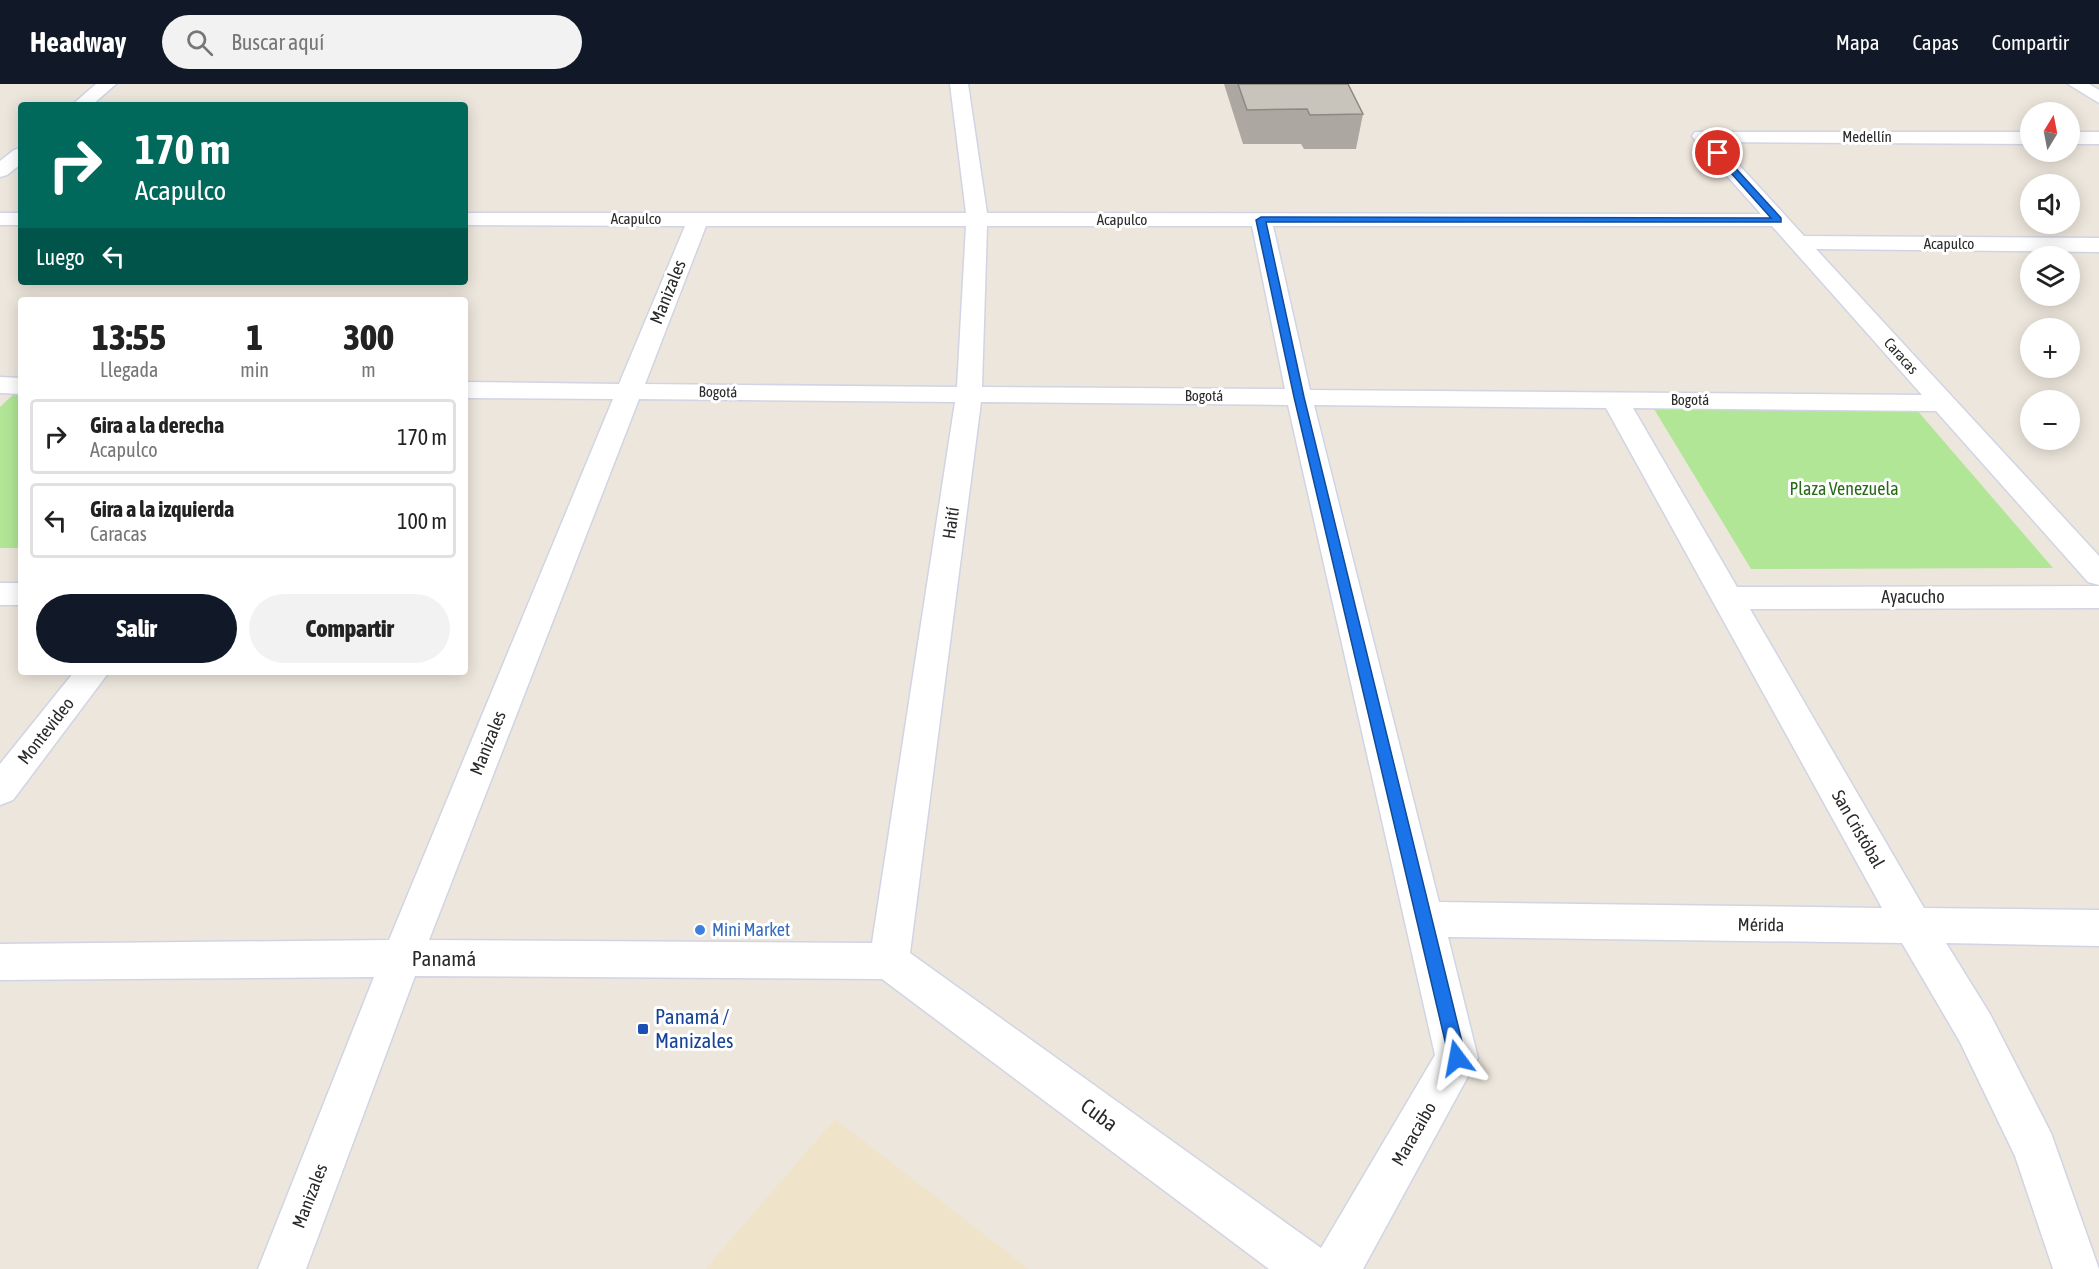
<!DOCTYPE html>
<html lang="es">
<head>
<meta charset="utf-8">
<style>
	:root { --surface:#fff; --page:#f2f2f2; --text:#222; --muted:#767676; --line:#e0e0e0; --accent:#111827 }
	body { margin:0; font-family:"Asap Condensed",sans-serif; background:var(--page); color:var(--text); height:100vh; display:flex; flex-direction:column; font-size:22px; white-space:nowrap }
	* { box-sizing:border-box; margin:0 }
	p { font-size:20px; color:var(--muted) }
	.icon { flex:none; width:33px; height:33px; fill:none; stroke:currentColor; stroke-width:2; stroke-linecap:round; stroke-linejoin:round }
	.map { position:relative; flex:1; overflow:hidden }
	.side { position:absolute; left:18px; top:213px; width:450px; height:378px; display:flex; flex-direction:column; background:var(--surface); border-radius:6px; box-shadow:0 3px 15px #0003 }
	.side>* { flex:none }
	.hud { position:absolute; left:18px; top:18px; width:450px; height:183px; border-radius:6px; box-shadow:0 3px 15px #0003; background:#00695c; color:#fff; overflow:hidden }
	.needle { width:39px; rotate:10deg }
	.tools { position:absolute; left:2020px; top:18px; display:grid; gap:12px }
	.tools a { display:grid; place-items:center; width:60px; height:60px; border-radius:50%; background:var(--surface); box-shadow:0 3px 15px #0003; font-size:30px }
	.pin { position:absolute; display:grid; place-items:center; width:51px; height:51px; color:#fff; margin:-26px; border:3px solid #fff; border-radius:50%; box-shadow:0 2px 6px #0007 }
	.me { position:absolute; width:66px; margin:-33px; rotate:347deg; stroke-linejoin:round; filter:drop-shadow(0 0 4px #0008) }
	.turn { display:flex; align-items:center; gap:21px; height:126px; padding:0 18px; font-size:27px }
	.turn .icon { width:78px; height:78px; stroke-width:2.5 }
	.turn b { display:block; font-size:42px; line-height:51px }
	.then { display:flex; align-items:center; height:57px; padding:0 18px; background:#0003; gap:12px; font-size:22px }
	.eta { display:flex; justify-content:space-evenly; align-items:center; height:102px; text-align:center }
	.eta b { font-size:36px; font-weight:800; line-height:42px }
	.primary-button { display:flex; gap:12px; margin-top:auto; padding:12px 18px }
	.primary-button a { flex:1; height:69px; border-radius:36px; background:var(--accent); color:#fff; font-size:24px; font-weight:800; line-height:69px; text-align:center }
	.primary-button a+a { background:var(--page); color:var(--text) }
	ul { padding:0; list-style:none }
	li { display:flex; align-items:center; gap:18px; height:75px; margin:0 12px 9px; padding:0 6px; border:3px solid var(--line); border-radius:6px }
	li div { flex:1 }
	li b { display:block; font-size:22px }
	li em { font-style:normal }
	header { display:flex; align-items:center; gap:36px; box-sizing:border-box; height:84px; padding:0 30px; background:var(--accent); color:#fff }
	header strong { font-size:28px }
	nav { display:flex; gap:33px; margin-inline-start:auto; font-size:21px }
	.search { width:420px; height:54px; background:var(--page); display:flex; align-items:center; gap:15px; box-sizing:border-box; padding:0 21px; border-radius:33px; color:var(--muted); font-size:22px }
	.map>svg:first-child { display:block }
	.education { fill:#efe3ca }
	.green { fill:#b1e696 }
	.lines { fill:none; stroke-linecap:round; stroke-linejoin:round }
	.street-casing { stroke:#d1d4e4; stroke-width:3 }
	.secondary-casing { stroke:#d1d4e4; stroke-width:3 }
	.street { fill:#fff; fill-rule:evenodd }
	.secondary { fill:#fff; fill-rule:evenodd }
	.wall { fill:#aca8a1 }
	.building { fill:#c8c3bb; stroke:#8c8883; stroke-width:1.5 }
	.route { fill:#1a73e8; stroke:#114b97; stroke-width:1.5 }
	.shop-dot { fill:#3f7fe0; stroke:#fff; stroke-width:2 }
	.transit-dot { fill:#1a4fb4; stroke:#fff; stroke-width:2 }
	.labels { text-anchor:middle; stroke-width:6; stroke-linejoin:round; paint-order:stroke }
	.far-street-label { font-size:15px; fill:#2a2a2a; stroke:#fff }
	.street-label { font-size:18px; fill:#2a2a2a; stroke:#fff }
	.park-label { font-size:18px; fill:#286a17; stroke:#fff }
	.shop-label { font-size:18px; fill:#366cbe; stroke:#fff; text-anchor:start }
	.near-street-label { font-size:21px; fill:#2a2a2a; stroke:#fff }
	.near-transit-label { font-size:21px; fill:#164399; stroke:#fff; text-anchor:start }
</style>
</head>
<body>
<header>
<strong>Headway</strong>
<div class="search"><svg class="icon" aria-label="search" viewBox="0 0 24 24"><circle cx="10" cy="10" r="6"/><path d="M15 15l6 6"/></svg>Buscar aquí</div>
<nav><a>Mapa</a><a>Capas</a><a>Compartir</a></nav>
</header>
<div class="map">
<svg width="2099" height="1185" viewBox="0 0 2099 1185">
	<rect width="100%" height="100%" fill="#ede6dc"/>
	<path class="education" d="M835,1035L1029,1185H705Z"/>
	<g class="green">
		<path d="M16,308H21V464H0V323Z"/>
		<path d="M1654,325H1916L2053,484L1751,485Z"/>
	</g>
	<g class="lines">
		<defs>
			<g id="street">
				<path d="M950,0H968L987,129L1761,130L1695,56L1692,52L1695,48H2031V60L1718,58L1804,152L2099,154V168L1816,165L2099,472V501L2088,498L1936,327L1633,324L1737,503L2099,502V524L1750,525L1924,824L2099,826V862L1946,859L1990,930L2051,1049L2099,1185H2053L2015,1072L1960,958L1902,859L1448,853L1478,974L1363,1185H1269L882,895L415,892L306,1185H258L374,893L0,896V860L389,856L613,315L465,314V298L619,300L685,142L465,141V129H966ZM706,142H966L957,303L645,300ZM987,142H1252L1285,305L982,303ZM1273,142H1772L1922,311L1310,306ZM639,315L955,318L872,859L429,856ZM981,318L1288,321L1435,971L1321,1164L910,869ZM1314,321L1606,324L1882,824L1439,818Z"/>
				<rect x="2070" y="48" width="29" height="12"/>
				<rect x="0" y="129" width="21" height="12"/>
				<path d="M0,293L21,294V310L0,309Z"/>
				<rect x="0" y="499" width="21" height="22"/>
				<path d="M74,588H109L13,716L0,721V680Z"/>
			</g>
			<g id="secondary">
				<path d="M96,0H116L92,21H72Z"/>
				<path d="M2068,0H2089L2099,6V19Z"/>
				<path d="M21,64V80L7,91L0,93V77L14,66Z"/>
			</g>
		</defs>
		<use href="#street" class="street-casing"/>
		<use href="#secondary" class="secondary-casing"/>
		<use href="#street" class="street"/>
		<use href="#secondary" class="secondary"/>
	</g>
	<path class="wall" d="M1224,0H1348L1363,30L1356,65H1304L1301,60H1243Z"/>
	<path class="building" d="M1238,0H1348L1363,30L1310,31L1307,25L1247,26Z"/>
	<path class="route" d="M1715,67H1720L1781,134V138H1266L1304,313L1466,974L1464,980L1457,983L1451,980L1449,974L1294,313L1256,136L1261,133L1771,134L1715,71Z"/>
	<circle class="shop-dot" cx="700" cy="846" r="6"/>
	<rect class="transit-dot" x="637" y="939" width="12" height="12" rx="3"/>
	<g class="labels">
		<g class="far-street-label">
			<text x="1867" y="58">Medellín</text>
			<text x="636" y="140">Acapulco</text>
			<text x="1122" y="141">Acapulco</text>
			<text x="1949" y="165">Acapulco</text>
			<text transform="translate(1901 272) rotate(48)" y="5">Caracas</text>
			<text transform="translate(718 308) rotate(1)" y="5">Bogotá</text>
			<text x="1204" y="317">Bogotá</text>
			<text x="1690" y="321">Bogotá</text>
		</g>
		<g class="street-label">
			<text transform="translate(668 208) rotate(-68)" y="6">Manizales</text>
			<text transform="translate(951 439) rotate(-82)" y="6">Haití</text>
			<text x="1913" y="519">Ayacucho</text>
			<text transform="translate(46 647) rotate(-52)" y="6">Montevideo</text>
			<text transform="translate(488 659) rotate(-68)" y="6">Manizales</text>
			<text transform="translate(1858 745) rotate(60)" y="6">San Cristóbal</text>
			<text transform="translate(1761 841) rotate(1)" y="6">Mérida</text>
			<text transform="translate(1414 1050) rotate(-60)" y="6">Maracaibo</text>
			<text transform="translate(310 1112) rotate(-69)" y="6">Manizales</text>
		</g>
		<g class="park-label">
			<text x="1844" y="411">Plaza Venezuela</text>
		</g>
		<g class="shop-label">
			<text x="712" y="852">Mini Market</text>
		</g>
		<g class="near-street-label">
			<text x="444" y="882">Panamá</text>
			<text transform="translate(1099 1031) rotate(36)" y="7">Cuba</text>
		</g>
		<g class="near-transit-label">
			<text x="655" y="940">Panamá /<tspan x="655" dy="24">Manizales</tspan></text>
		</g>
	</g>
</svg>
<div class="tools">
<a><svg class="needle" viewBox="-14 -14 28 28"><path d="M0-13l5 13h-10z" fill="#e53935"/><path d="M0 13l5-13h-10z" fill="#767676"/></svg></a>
<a><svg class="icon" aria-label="sound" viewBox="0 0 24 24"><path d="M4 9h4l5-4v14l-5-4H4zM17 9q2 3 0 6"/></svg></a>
<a><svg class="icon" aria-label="layers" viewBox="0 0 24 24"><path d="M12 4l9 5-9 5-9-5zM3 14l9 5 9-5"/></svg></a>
<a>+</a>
<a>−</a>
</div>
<div class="pin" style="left:1718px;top:69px;background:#d93025"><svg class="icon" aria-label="arrive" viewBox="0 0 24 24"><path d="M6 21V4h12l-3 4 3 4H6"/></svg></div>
<svg class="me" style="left:1457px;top:974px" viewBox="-20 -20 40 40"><path d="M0-17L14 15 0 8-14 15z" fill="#1a73e8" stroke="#fff" stroke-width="4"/></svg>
<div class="hud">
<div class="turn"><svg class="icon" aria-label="right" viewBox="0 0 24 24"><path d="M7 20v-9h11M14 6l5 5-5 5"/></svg><div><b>170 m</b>Acapulco</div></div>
<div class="then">Luego<svg class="icon" aria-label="left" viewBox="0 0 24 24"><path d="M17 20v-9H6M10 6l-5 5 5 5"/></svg></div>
</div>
<section class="side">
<div class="eta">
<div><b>13:55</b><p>Llegada</p></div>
<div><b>1</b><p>min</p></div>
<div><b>300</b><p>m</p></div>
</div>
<ul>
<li><svg class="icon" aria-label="right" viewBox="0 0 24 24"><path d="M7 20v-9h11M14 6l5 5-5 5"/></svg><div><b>Gira a la derecha</b><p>Acapulco</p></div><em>170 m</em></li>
<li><svg class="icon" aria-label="left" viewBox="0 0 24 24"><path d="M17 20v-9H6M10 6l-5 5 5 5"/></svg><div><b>Gira a la izquierda</b><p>Caracas</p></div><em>100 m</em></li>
</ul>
<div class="primary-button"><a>Salir</a><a>Compartir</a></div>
</section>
</div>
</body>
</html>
